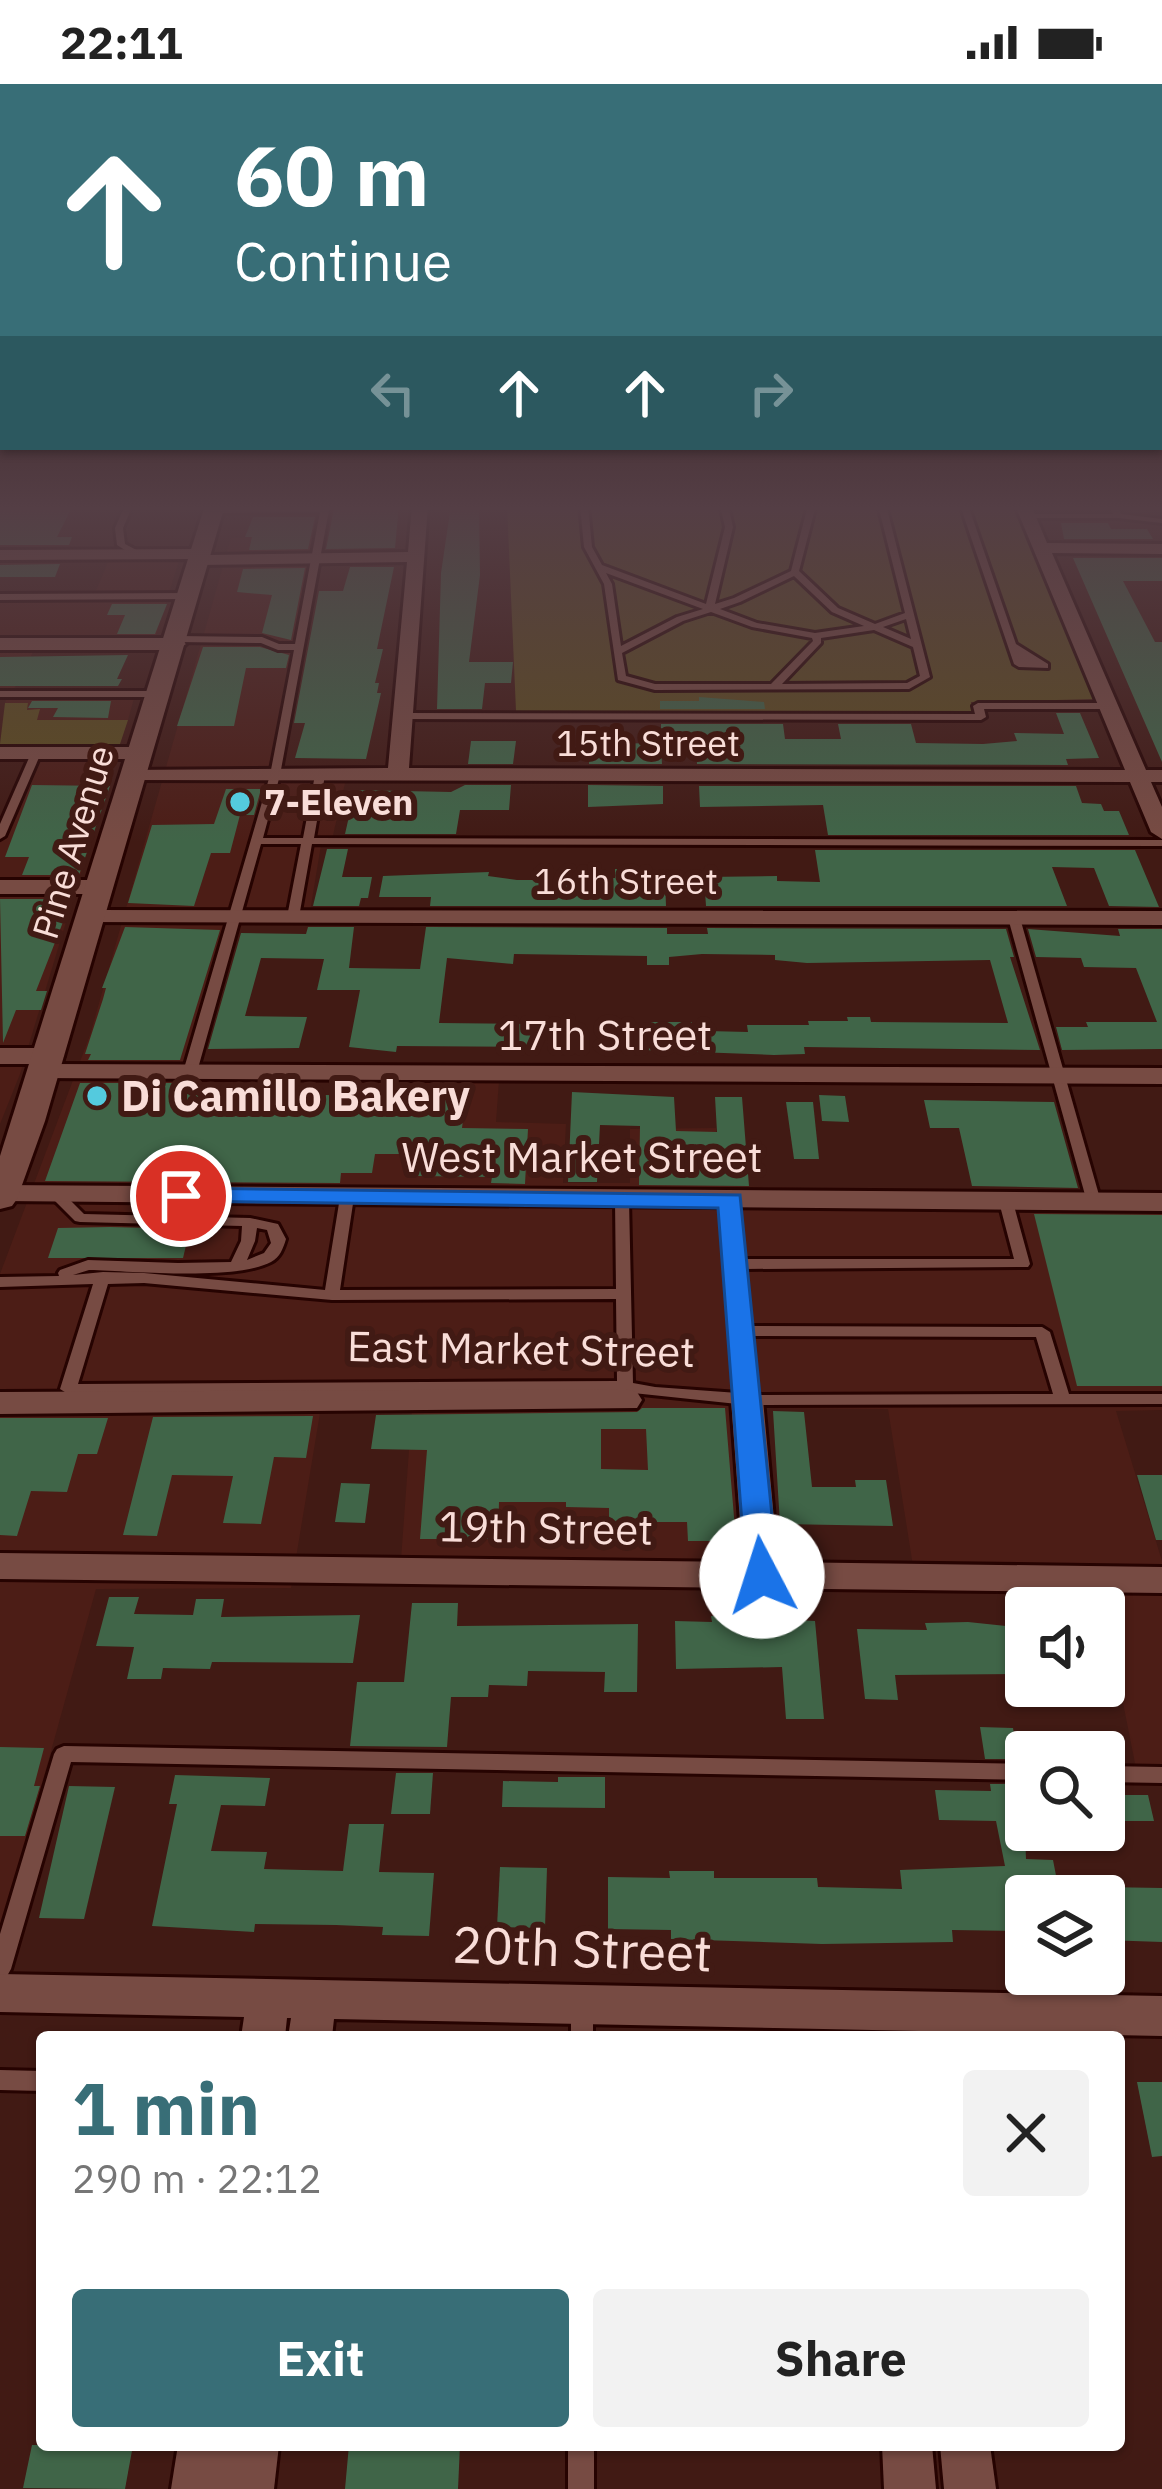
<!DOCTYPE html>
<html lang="en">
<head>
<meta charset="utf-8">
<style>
	:root { --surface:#fff; --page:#f2f2f2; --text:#222; --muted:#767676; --accent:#386e77 }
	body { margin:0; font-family:"IBM Plex Sans",sans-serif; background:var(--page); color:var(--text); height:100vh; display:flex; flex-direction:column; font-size:45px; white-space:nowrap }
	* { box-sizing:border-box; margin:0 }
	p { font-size:39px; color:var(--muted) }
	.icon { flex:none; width:66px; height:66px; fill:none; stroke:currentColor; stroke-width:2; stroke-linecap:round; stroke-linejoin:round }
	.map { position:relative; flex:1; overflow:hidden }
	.side { position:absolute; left:36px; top:1947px; width:1089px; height:420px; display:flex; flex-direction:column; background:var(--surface); border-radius:12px; box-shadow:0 3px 9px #0004 }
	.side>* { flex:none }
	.top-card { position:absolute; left:0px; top:0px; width:1164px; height:366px; box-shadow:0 3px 9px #0004; background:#386e77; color:#fff; overflow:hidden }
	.controls { position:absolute; left:1005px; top:1503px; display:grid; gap:24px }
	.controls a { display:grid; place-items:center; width:120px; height:120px; border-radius:12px; background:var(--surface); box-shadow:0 3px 9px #0004; font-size:60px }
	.pin { position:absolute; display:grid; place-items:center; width:102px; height:102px; color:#fff; margin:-51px; border:6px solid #fff; border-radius:50%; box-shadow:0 3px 12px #0007 }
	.me { position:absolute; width:132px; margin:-66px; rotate:355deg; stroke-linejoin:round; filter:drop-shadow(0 0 9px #0008) }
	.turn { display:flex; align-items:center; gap:42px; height:252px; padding:0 36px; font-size:54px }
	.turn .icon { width:156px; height:156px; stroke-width:2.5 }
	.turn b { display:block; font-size:84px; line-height:102px }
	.lanes { display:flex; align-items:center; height:114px; padding:0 36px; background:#0003; justify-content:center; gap:60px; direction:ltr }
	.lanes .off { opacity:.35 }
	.round { display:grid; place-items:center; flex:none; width:126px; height:126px; border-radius:12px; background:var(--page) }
	.headline { display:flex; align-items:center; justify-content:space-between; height:204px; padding:0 36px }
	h1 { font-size:72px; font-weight:700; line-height:90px; color:var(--accent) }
	.primary-button { display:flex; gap:24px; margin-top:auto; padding:24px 36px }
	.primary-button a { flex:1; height:138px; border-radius:12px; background:var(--accent); color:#fff; font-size:48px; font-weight:700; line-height:138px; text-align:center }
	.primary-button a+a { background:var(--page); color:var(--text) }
	.status { display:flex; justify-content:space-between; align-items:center; height:84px; padding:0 60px; background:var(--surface); direction:ltr }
	.status svg { height:33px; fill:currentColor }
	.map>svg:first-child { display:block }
	.built { fill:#4c1d16 }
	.green { fill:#5c4c1f }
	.building { fill:#406548; fill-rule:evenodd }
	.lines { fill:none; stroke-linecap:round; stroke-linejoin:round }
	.lane-casing { stroke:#260301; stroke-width:6 }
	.street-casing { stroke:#260301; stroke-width:6 }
	.secondary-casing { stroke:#260301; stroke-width:6 }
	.lane { fill:#774b43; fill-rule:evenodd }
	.street { fill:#774b43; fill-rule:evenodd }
	.secondary { fill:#774b43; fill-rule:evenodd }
	.route { fill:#1a73e8; stroke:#114b97; stroke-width:3 }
	.poi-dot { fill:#54cade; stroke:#411a14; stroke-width:4.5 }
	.labels { text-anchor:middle; stroke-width:12; stroke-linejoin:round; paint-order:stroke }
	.far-street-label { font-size:36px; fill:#f9ddd8; stroke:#411a14 }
	.far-poi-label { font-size:36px; font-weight:bold; fill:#f9ddd8; stroke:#411a14; text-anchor:start }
	.street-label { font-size:42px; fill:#f9ddd8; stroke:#411a14 }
	.poi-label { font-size:42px; font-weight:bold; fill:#f9ddd8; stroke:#411a14; text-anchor:start }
	.near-street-label { font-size:51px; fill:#f9ddd8; stroke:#411a14 }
</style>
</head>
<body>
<div class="status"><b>22:11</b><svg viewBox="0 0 49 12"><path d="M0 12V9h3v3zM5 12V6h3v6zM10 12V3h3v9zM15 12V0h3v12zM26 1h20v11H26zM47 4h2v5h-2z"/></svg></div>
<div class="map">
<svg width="1162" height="2405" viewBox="0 0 1162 2405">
	<rect width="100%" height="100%" fill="#411a14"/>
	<g class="built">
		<path d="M317,452L270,694L346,695L331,760L321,761L308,840H242L173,1051L326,1050L340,981L500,983L496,1038L566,1040L563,1099H630V1045L716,1044L721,1102L1162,1113V1326L1116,1327L1162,1477V1685L1136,1684L1104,1524H1100L1096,1508L917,1507L888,1325L767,1324L776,1502L399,1503L412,1325L321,1323L291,1504L96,1505L0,1851V1190L90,951L231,454Z"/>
		<path d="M109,476L179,477L152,563L35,564L13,607H136L128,636H36L26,626L28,619H5L7,613L0,612V517L92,516Z"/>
		<path d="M33,660H120L20,990L0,1040V740Z"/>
	</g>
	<g class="green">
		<path d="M507,421H1014L1097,615L971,618L974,632L516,627Z"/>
		<path d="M5,619H28L27,626L40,625L37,636H128L120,660H0Z"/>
	</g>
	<g class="building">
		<path d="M0,421H73L57,453H72L69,461H0Z"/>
		<path d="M362,421H399L395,464L326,465L334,425H361Z"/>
		<path d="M451,421H479L480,491L469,578H513L511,599H485L482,625H437L441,489Z"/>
		<path d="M315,433L308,465L249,466L252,453H245L253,433Z"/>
		<path d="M1061,439H1108L1111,445H1147L1153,455H1064Z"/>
		<path d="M1073,474H1162V497H1123L1155,558H1162V678Z"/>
		<path d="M0,480V481L60,480L55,493H0Z"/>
		<path d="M350,483H394L377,565H383L375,599H379L377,609H381L366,675L295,674L305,639H294L319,507H343Z"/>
		<path d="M305,484L291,556L262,549L272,511L237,508L243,485Z"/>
		<path d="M112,520H167L155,550H117L125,531H107Z"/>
		<path d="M203,563H260L289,571L286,584H246L234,642H177Z"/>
		<path d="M128,571L117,595H122L118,602H0V573Z"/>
		<path d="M699,613L764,618L765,625H660V617H699Z"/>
		<path d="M32,617H111L108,634L53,633L58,624H28Z"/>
		<path d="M1056,629H1080L1099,674L1066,675L1068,681L697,680L696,662L661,664L662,680H589L590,660L661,659V640H783L785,655H841L838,640H911L916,659L983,660L1017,657L1014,649L1064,650Z"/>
		<path d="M471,657H516L513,680H468Z"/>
		<path d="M32,701L110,702L79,791H22L29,773H5Z"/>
		<path d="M465,701H511L509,726H460L456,750H345L355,706L451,708Z"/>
		<path d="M588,701L663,702V720L588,723Z"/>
		<path d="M699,702H1076L1082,719L1101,720L1104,727H1119L1129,751H828L823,721L700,723Z"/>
		<path d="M226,705H261L254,731H240L230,769H211L194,822L128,819L152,741L214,740Z"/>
		<path d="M327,765H348L342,793H372L368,814H361L359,822H313Z"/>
		<path d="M815,766H1135L1159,823L1109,822L1094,784L1052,783L1067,822H706L704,793L777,792V797L820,798Z"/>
		<path d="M615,785H638V793L665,794L666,822H430L431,813H379L383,792L489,788L488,792L517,796H587L615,794Z"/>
		<path d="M0,815H72L36,907H47L41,926H16L3,959Z"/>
		<path d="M125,843L220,846L180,976H88L91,970H85L103,915L106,904H102Z"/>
		<path d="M308,843H354L349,884L420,885L426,843L667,844V850H708L707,844L1006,845L1014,873H1010L1040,966L804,963L805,970L774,971L615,965V944H649V938H692V943H707V947L748,948L747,941H809L808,937H848L847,933H870L871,938L1008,939L990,876L807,879L775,876V871L702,870L669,873V881H647V872L514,870L513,880L447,874L439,939L537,940L536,963L397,962L396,968L349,963L360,906H317L324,875L261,874L245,932L307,933L299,964L208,965L241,849L306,850Z"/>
		<path d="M1028,845L1120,852L1118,845H1162V965L1062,966L1056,943H1088L1086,938H1157L1136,884L1084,883L1081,874L1036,873Z"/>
		<path d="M80,999H173L170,1010L466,1012L462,1044L528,1045L525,1100L491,1099L492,1093L418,1092L422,1070H375L372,1089H341L340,1099L45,1097Z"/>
		<path d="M572,1008L674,1013L676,1047L717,1048L715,1013H742L749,1102L639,1101L640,1042L600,1041L597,1098H568Z"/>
		<path d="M819,1011L845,1012L849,1038L822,1037Z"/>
		<path d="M924,1016L1054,1018L1078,1104L972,1102L959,1044H930Z"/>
		<path d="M786,1018H813L819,1075H794Z"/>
		<path d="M1034,1130L1162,1131V1302H1077Z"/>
		<path d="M58,1144L110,1143L190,1145L183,1174H48Z"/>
		<path d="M642,1324H725L736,1457H688L687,1438H644V1455H609V1424L566,1423V1418H499L498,1455H420L427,1366L371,1365L376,1331L637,1328ZM601,1345H646L648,1386L601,1385Z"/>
		<path d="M773,1327L804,1328L812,1403H856L855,1396H886L893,1442L780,1440Z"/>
		<path d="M313,1332L306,1374L274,1373L261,1440L223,1439L233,1392L172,1391L157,1452L123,1451L153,1333Z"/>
		<path d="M0,1334H108L97,1370H78L67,1408L31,1407L17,1452L0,1451Z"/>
		<path d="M1137,1391H1162V1456H1156Z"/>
		<path d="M341,1399L370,1400L365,1439L335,1438Z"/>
		<path d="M109,1513H139L134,1530L193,1531L196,1515H224L221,1533L360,1531L353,1579L212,1578L210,1585L163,1584L161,1595H127L134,1563L96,1562Z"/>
		<path d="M412,1519H458L457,1542L638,1540L637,1608H604L605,1588L528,1587L527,1602L489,1601L488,1613H451L447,1663L350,1662L357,1598H404Z"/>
		<path d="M711,1532L815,1537L824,1635H786L782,1583L676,1585L675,1537L712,1538Z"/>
		<path d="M968,1538L1026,1544V1590L895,1591L898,1616L865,1615L857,1545L927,1546L925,1539Z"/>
		<path d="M980,1643L1013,1644L1018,1675H985Z"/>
		<path d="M0,1663L44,1664L34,1702H40L25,1752H0Z"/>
		<path d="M396,1689H433L430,1730H391Z"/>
		<path d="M175,1691L270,1694L265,1722L221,1721L211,1767L267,1768L264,1785L343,1787L349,1740H384L379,1788L434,1789L429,1852L382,1851L383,1843L336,1841L255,1840L254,1848L152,1842L177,1720H169Z"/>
		<path d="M558,1693H605V1724L502,1723L503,1697L558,1698Z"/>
		<path d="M990,1700H1023L1026,1775L1053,1776L1060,1812H1026V1847L952,1846L953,1858L822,1860L671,1855V1846L608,1845V1793L670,1794L669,1787H714V1794H817L818,1803L902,1805L900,1786L1005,1782L996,1737L939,1736L935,1706L991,1707Z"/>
		<path d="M69,1702L115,1703L84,1835L39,1834Z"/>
		<path d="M1115,1711H1148L1154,1737H1120Z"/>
		<path d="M500,1783L547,1784L545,1844L497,1843Z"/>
		<path d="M1104,1803L1162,1804V1858L1104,1856Z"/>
		<path d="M1137,1998H1162V2072L1152,2073Z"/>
		<path d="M32,2361H133L125,2405L23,2404Z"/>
		<path d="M349,2361H460L458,2405H345Z"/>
	</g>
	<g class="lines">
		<defs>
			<g id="lane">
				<path d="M125,421H133L123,444L125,460L142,469V473H136L117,461L115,444Z"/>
				<path d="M321,421H329V426L280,691L263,754H303L315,691L320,688L325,691L314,754L1162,756V762L312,760L299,833L293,836L287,833L301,760H261L197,988L190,992L185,991L183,988L270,691L294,566H278L261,559L178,558L173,555L178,552L262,553L279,560H295L320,428L214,429L210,427L214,425L321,424Z"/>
				<path d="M580,421H588L592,463L602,481L706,520L725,443L720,421H728L733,443L715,520L734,514L791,487L808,421H816L799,487L838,524L875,540L905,529L878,421H886L930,593L909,605L655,606L618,596L604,500L584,463ZM606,489L703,525L677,533L621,562L612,500ZM794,492L832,528L864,542L815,549L757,539L720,525L740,518ZM711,528L752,543L812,554L813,557L771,600H655L626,592L622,569L683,537ZM906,535L911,555L883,543ZM874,546L913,563L920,592L907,599L782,600L821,559V554Z"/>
				<path d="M960,421H968L1016,560L1048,580V584L1019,583L1014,580Z"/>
				<path d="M1108,421H1116L1121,430L1162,435V439L1118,434H1028L1024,432L1028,430H1113Z"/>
				<path d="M0,510L191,509L195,512L191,515L0,516Z"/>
				<path d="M0,607H160L165,610L160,613H0Z"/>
				<path d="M978,619H1109L1114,622L1109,625H984L986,633L981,636L402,635L397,632L402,629L975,630L973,622Z"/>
				<path d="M32,667L41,669L5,752L0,755V740Z"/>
				<path d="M1014,830L1020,834L1101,1118L1099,1121L1094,1122L1087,1118L1008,834Z"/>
				<path d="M57,1107L62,1108L84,1130L250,1134L278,1140L286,1155C283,1165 280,1173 271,1178C235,1197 132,1187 89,1186L73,1191L103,1188L144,1189L325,1206L340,1113L342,1110H352L354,1113L340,1206L616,1205L615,1116L617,1113H627L629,1116L633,1299L655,1303L738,1309L724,1117L726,1114H736L738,1117L744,1175H1014L999,1118L1006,1114L1013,1118L1030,1180L1028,1183L745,1185L749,1242L1042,1243L1050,1248L1069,1310H1162V1320L747,1321L633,1309L631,1315H619L617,1307L68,1310L60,1305L93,1200L0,1203V1193L59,1192L58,1189L60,1186L88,1176L178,1179L231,1178L241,1157L242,1142L80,1138L75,1137L52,1114L50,1111L52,1108ZM257,1144L267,1146L271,1159L264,1169L247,1176L255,1157ZM144,1199L332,1216L616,1215L617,1297L78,1300L108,1200ZM750,1252L1036,1253L1053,1310L755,1311Z"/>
				<path d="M64,1662L1026,1680V1696L71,1678L11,1885L7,1892L0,1894V1850L54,1670L57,1665Z"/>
				<path d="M1104,1682L1162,1683V1699L1104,1698Z"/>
				<path d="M582,1910L590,1913L593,1920V1953H571V1920L574,1913Z"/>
				<path d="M0,1986L42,1987V2007L0,2006Z"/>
				<rect x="568" y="2361" width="26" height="44"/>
			</g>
			<g id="street">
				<path d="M412,421H428L409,684L1125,686L1015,421H1031L1047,459L1162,460V470L1052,469L1146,686H1162V698H1151L1162,723V755L1151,748L1130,698L133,696L126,694V686L388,684L407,478L199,481L191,475L0,476V466L201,465L209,471L408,468Z"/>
				<path d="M0,554H177L186,560L177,566H0Z"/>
				<path d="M0,663H141L151,669L141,675H0Z"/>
				<path d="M0,796H98L109,803L98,810H0Z"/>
				<path d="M90,826L1162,827V841L82,838L78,833Z"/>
				<path d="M0,964H51L64,972L51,980H0Z"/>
				<path d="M48,980L1162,984V1000L39,994L35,988L39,982Z"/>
				<path d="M0,1101L1162,1109V1127L2,1117Z"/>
				<path d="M626,1305L637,1308L642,1316L637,1324L0,1330V1308Z"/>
				<path d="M747,1305L758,1308L763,1316L778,1478L1162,1483V1509L0,1495V1469L743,1478L731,1316L736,1308Z"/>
				<path d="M0,1890L1162,1912V1952L334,1935L332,1953H288L291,1934H287L285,1953H241L244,1933L0,1928Z"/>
				<path d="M178,2361H279L274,2405H171Z"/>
				<path d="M882,2361H932L936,2405H884Z"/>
				<path d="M940,2361H990L996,2405H944Z"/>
			</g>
			<path id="secondary" d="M205,421H225L45,1037L17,1115L12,1122L0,1125V1072Z"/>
		</defs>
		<use href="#lane" class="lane-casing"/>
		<use href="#street" class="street-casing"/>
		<use href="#secondary" class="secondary-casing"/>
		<use href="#lane" class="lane"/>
		<use href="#street" class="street"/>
		<use href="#secondary" class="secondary"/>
	</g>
	<linearGradient id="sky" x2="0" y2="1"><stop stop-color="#240e0b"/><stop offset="0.56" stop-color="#543e45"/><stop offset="1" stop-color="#543e45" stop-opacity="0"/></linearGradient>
	<rect width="1162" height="758" fill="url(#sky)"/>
	<path class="route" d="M181,1104L740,1111L778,1492L773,1500H750L746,1492L718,1124L172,1117L168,1112L172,1106Z"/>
	<g class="poi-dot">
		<circle cx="240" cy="718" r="12"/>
		<circle cx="97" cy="1012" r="12"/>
	</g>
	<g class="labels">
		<g class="far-street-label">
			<text x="648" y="672">15th Street</text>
			<text transform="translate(73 758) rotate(-73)" y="13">Pine Avenue</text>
			<text x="626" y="810">16th Street</text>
		</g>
		<g class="far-poi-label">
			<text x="264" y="731">7-Eleven</text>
		</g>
		<g class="street-label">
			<text x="605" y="966">17th Street</text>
			<text x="582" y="1088">West Market Street</text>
			<text transform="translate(521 1265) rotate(1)" y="15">East Market Street</text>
			<text transform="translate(546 1444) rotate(1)" y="15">19th Street</text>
		</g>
		<g class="poi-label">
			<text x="121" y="1027">Di Camillo Bakery</text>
		</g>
		<g class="near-street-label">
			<text transform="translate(582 1865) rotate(2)" y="18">20th Street</text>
		</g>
	</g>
</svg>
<div class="controls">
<a><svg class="icon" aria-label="sound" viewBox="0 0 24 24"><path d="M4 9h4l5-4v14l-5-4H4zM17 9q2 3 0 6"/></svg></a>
<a><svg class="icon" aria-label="search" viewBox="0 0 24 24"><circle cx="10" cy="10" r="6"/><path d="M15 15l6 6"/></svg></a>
<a><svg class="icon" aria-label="layers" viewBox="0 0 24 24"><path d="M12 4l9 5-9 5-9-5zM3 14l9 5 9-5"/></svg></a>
</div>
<div class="pin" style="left:181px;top:1112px;background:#d93025"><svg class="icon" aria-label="arrive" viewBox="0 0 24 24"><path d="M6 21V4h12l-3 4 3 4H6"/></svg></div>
<svg class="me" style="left:762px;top:1492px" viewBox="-20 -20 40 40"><circle r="19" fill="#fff"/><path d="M0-13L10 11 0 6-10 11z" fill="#1a73e8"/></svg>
<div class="top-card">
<div class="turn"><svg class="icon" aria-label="ahead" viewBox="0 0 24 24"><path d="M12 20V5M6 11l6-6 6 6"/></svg><div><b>60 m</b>Continue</div></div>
<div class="lanes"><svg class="icon off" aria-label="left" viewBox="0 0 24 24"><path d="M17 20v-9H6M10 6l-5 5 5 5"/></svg><svg class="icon" aria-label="ahead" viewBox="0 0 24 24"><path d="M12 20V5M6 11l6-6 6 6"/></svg><svg class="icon" aria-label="ahead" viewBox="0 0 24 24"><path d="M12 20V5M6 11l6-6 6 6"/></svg><svg class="icon off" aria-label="right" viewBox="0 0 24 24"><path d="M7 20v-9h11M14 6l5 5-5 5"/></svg></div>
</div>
<section class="side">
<div class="headline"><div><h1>1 min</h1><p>290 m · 22:12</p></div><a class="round"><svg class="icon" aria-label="close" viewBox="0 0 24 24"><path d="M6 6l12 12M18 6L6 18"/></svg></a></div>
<div class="primary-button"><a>Exit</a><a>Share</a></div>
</section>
</div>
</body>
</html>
